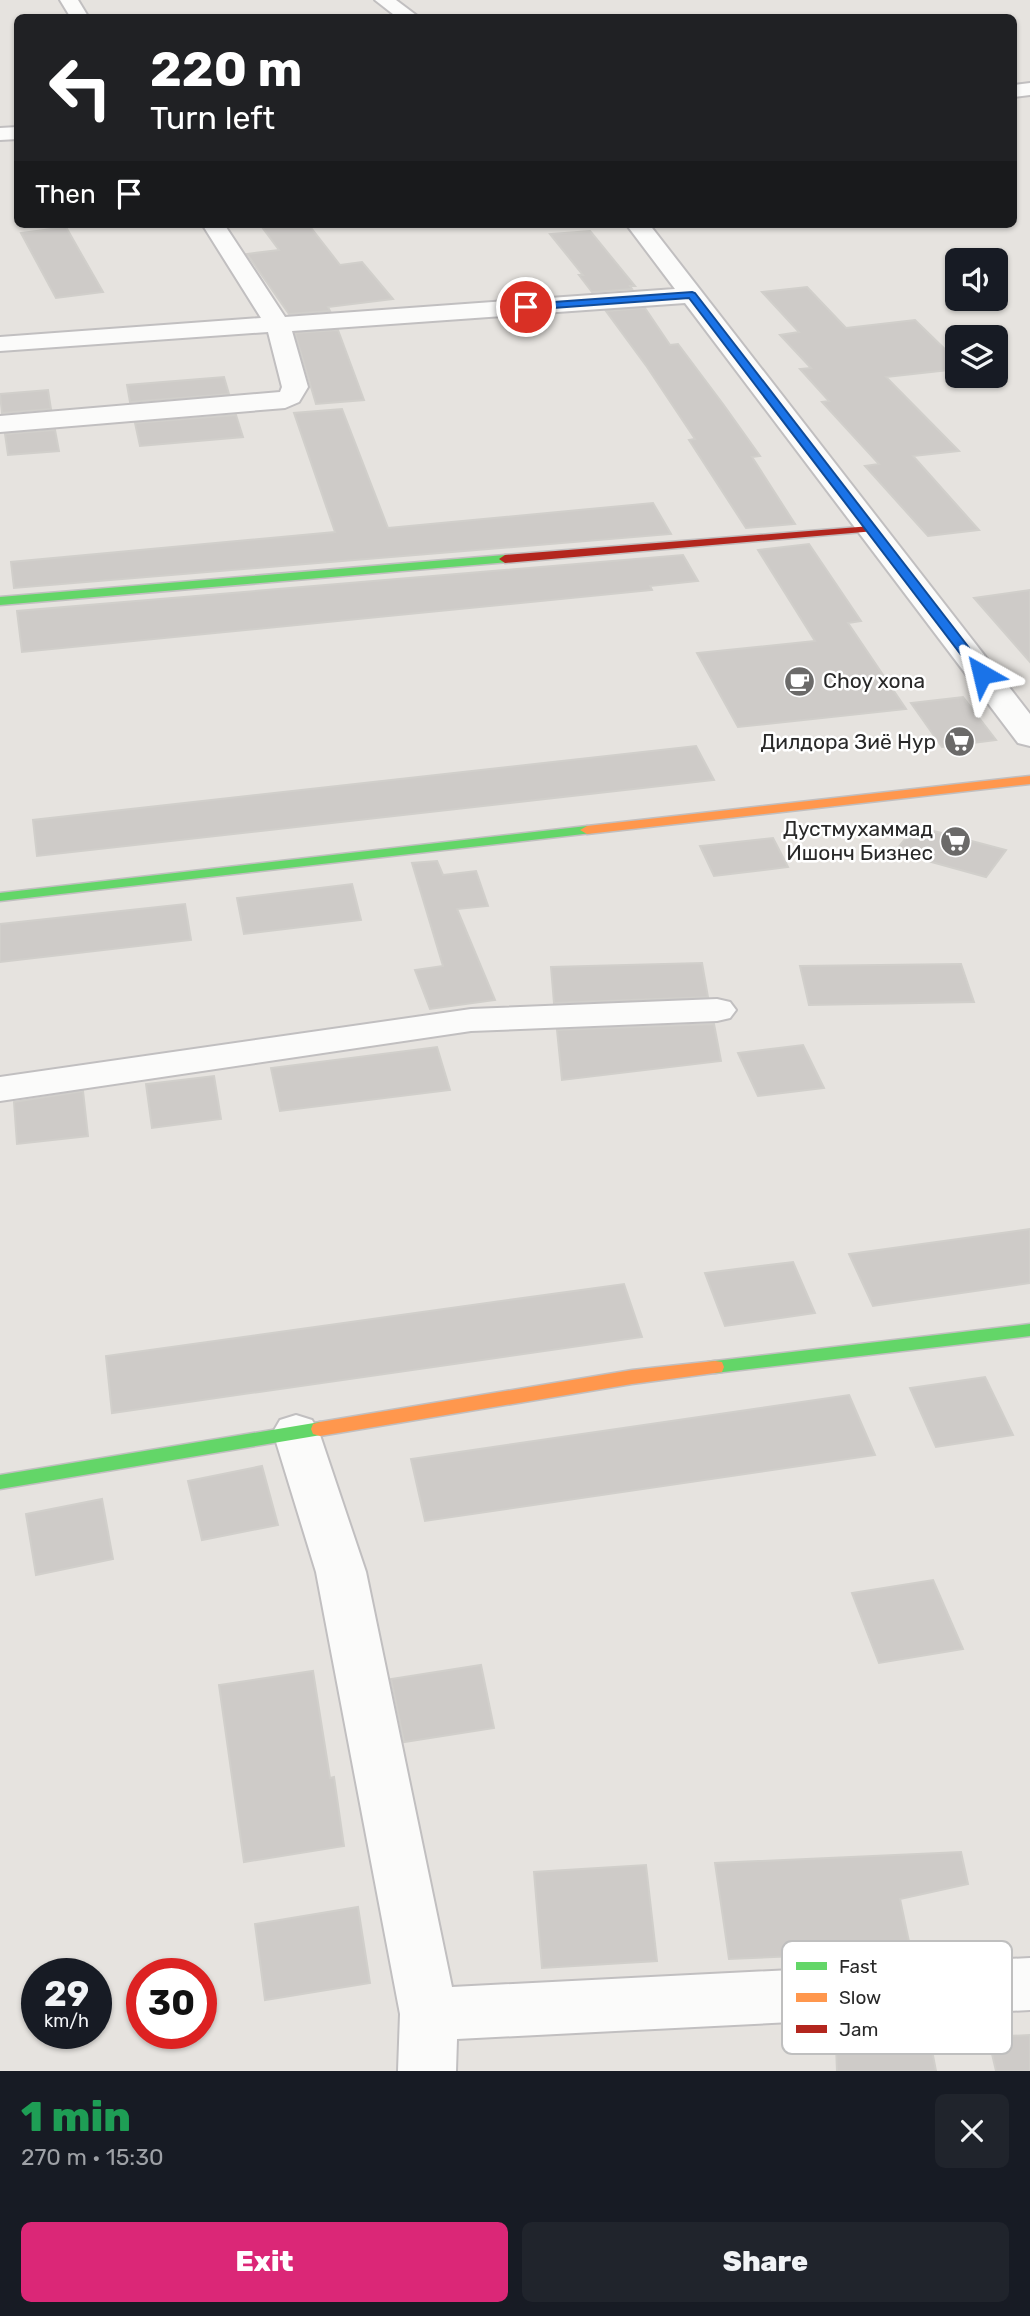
<!DOCTYPE html>
<html lang="en">
<head>
<meta charset="utf-8">
<style>
	:root { --surface:#171b24; --page:#20242c; --text:#f1f3f6; --muted:#9ea1a6; --accent:#db2777 }
	body { margin:0; font-family:Rubik,sans-serif; background:var(--page); color:var(--text); height:100vh; display:flex; flex-direction:column; font-size:26px; white-space:nowrap }
	* { box-sizing:border-box; margin:0 }
	p { font-size:23px; color:var(--muted) }
	.icon { flex:none; width:38px; height:38px; fill:none; stroke:currentColor; stroke-width:2; stroke-linecap:round; stroke-linejoin:round }
	.map { position:relative; height:2071px; overflow:hidden }
	.details { display:flex; flex-direction:column; background:var(--surface); flex:1 }
	.details>* { flex:none }
	.hud { position:absolute; left:14px; top:14px; width:1003px; height:214px; border-radius:10px; box-shadow:0 2px 5px #0004; background:#202124; color:#fff; overflow:hidden }
	.buttons { position:absolute; left:945px; top:248px; display:grid; gap:14px }
	.buttons a { display:grid; place-items:center; width:63px; height:63px; border-radius:10px; background:var(--surface); box-shadow:0 2px 5px #0004; font-size:35px }
	.speed { position:absolute; left:21px; top:1958px; display:flex; gap:14px; font-size:35px; font-weight:700; text-align:center }
	.speed>* { display:grid; place-content:center; width:91px; height:91px; border-radius:50%; background:var(--surface); box-shadow:0 2px 5px #0004; line-height:1 }
	.speed small { font-size:18px; font-weight:400 }
	.speed .limit { border:10px solid #d22; background:#fff; color:#111 }
	.pin { position:absolute; display:grid; place-items:center; width:60px; height:60px; color:#fff; margin:-30px; border:4px solid #fff; border-radius:50%; box-shadow:0 2px 7px #0007 }
	.me { position:absolute; width:77px; margin:-38px; rotate:323deg; stroke-linejoin:round; filter:drop-shadow(0 0 5px #0008) }
	.turn { display:flex; align-items:center; gap:24px; height:147px; padding:0 21px; font-size:32px }
	.turn .icon { width:91px; height:91px; stroke-width:2.5 }
	.turn b { display:block; font-size:49px; line-height:60px }
	.then { display:flex; align-items:center; height:66px; padding:0 21px; background:#0003; gap:14px; font-size:26px }
	.round { display:grid; place-items:center; flex:none; width:74px; height:74px; border-radius:10px; background:var(--page) }
	.headline { display:flex; align-items:center; justify-content:space-between; height:119px; padding:0 21px }
	h1 { font-size:42px; font-weight:800; line-height:52px; color:#1e9e55 }
	.button { display:flex; gap:14px; margin-top:auto; padding:14px 21px }
	.button a { flex:1; height:80px; border-radius:10px; background:var(--accent); color:#fff; font-size:28px; font-weight:800; line-height:80px; text-align:center }
	.button a+a { background:var(--page); color:var(--text) }
	.map>svg:first-child { display:block }
	.building { fill:#cecbc8; stroke:#d1cfcb; stroke-width:2 }
	.lines { fill:none; stroke-linecap:round; stroke-linejoin:round }
	.street-casing { stroke:#c1bfc0; stroke-width:4 }
	.fast-casing { stroke:#c1bfc0; stroke-width:3 }
	.slow-casing { stroke:#c1bfc0; stroke-width:3 }
	.jam-casing { stroke:#c1bfc0; stroke-width:3 }
	.street { fill:#fbfbfa; fill-rule:evenodd }
	.fast { fill:#63d668; fill-rule:evenodd }
	.slow { fill:#ff974d; fill-rule:evenodd }
	.jam { fill:#b3261e; fill-rule:evenodd }
	.route { fill:#1a73e8; stroke:#114b97; stroke-width:2 }
	.labels { text-anchor:middle; stroke-width:5; stroke-linejoin:round; paint-order:stroke }
	.poi-label { font-size:21px; fill:#292929; stroke:#fff; text-anchor:end }
	.key { fill:#fff; stroke:#bfbfbf; stroke-width:2 }
	.key-label { font-size:19px; fill:#292929 }
</style>
</head>
<body>
<div class="map">
<svg width="1030" height="2071" viewBox="0 0 1030 2071">
	<rect width="100%" height="100%" fill="#e6e3df"/>
	<g class="building">
		<path d="M291,224H308L340,265L362,262L393,299L328,307L330,311L289,314L247,254L279,250L262,227Z"/>
		<path d="M66,227L79,250L103,292L56,298L21,233Z"/>
		<path d="M590,231L635,286H630L632,289L592,292L579,275H583L550,234Z"/>
		<path d="M807,287L846,328L915,320L957,361V369L886,377L959,451L913,456L979,530L928,536L865,466L879,464L822,402L829,401L800,369L811,368L780,335L799,332L762,292Z"/>
		<path d="M645,308L670,345L678,344L723,404L760,456L752,457L795,524L746,528L689,440L695,439L647,367L606,311Z"/>
		<path d="M338,330L364,400L316,404L295,333Z"/>
		<path d="M224,377L229,394L130,402L127,385Z"/>
		<path d="M48,390L51,409L2,413L0,394Z"/>
		<path d="M342,409L388,528L653,503L671,534L14,588L11,562L335,532L294,413Z"/>
		<path d="M236,415L243,437L140,446L135,423Z"/>
		<path d="M55,430L59,451L8,455L5,434Z"/>
		<path d="M809,544L861,621L848,623L906,709L738,727L697,653L815,641L758,550Z"/>
		<path d="M683,555L698,581L650,586L652,590L22,652L17,611Z"/>
		<path d="M1030,590V662L974,598Z"/>
		<path d="M963,697L996,740L942,747L911,703Z"/>
		<path d="M696,746L714,780L37,856L33,820Z"/>
		<path d="M915,826L1006,850L986,877L895,852Z"/>
		<path d="M773,838L788,867L714,876L700,846Z"/>
		<path d="M437,861L443,875L476,871L488,906L457,909L495,1000L430,1009L415,970L443,966L412,863Z"/>
		<path d="M352,884L361,920L244,934L237,898Z"/>
		<path d="M185,904L191,940L0,962V924Z"/>
		<path d="M702,963L708,997L554,1003L551,967Z"/>
		<path d="M961,964L974,1002L809,1005L800,966Z"/>
		<path d="M714,1024L721,1061L562,1080L557,1030Z"/>
		<path d="M803,1045L824,1088L758,1096L738,1053Z"/>
		<path d="M437,1047L450,1090L280,1111L271,1068Z"/>
		<path d="M214,1076L221,1119L152,1128L146,1084Z"/>
		<path d="M83,1091L88,1136L17,1144L14,1102Z"/>
		<path d="M1030,1229V1283L873,1306L849,1254Z"/>
		<path d="M793,1262L815,1313L725,1326L705,1273Z"/>
		<path d="M624,1284L642,1337L112,1413L106,1356Z"/>
		<path d="M985,1377L1013,1435L936,1447L910,1388Z"/>
		<path d="M849,1395L875,1455L425,1521L411,1459Z"/>
		<path d="M262,1466L278,1525L202,1540L188,1481Z"/>
		<path d="M102,1499L113,1559L36,1575L26,1514Z"/>
		<path d="M933,1580L963,1649L879,1663L852,1593Z"/>
		<path d="M481,1665L494,1728L404,1742L391,1679Z"/>
		<path d="M313,1671L330,1778L334,1777L344,1846L244,1862L219,1685Z"/>
		<path d="M961,1852L968,1884L900,1899L911,1951L729,1959L715,1863Z"/>
		<path d="M646,1865L657,1961L542,1968L534,1872Z"/>
		<path d="M358,1907L370,1983L265,2000L255,1924Z"/>
		<path d="M1030,2035V2071H996L988,2037Z"/>
		<path d="M930,2040L936,2071H837L836,2046Z"/>
	</g>
	<g class="lines">
		<defs>
			<g id="street">
				<path d="M60,0H78L89,18H71Z"/>
				<path d="M375,0H396L420,18H398Z"/>
				<path d="M1030,83V95L1013,97V85Z"/>
				<path d="M18,127V139L0,140V128Z"/>
				<path d="M202,224H224L285,317L675,289L626,224H649L1030,714V746L1018,743L685,303L292,331L308,387L299,402L285,408L0,432V416L280,392L282,387L268,332L0,351V337L261,318Z"/>
				<path d="M717,999L730,1002L736,1010L730,1018L717,1021L471,1031L0,1101V1077L471,1009Z"/>
				<path d="M296,1415L312,1420L319,1432L366,1572L452,1987L1030,1958V2010L457,2039L456,2071H398L400,2014L316,1572L273,1432L280,1420Z"/>
			</g>
			<g id="fast">
				<path d="M505,555L509,556V562L0,605V597Z"/>
				<path d="M587,826L594,830L592,833L0,901V893Z"/>
				<path d="M1030,1324V1336L715,1373L708,1372L706,1367L708,1362L715,1361Z"/>
				<path d="M320,1422L327,1424L329,1429L327,1434L0,1489V1475Z"/>
			</g>
			<g id="slow">
				<path d="M1030,776V784L587,834L580,830L587,826Z"/>
				<path d="M715,1361L722,1362L724,1367L722,1372L632,1384L320,1436L313,1434L311,1429L313,1424L320,1422L632,1370Z"/>
			</g>
			<path id="jam" d="M871,526L877,529L875,531L505,563L499,559L505,555Z"/>
		</defs>
		<use href="#street" class="street-casing"/>
		<use href="#fast" class="fast-casing"/>
		<use href="#slow" class="slow-casing"/>
		<use href="#jam" class="jam-casing"/>
		<use href="#street" class="street"/>
		<use href="#fast" class="fast"/>
		<use href="#slow" class="slow"/>
		<use href="#jam" class="jam"/>
	</g>
	<path class="route" d="M692,292L695,293L987,671V677H978L689,298L526,310L521,307L526,304Z"/>
	<defs>
		<symbol id="cafe-disc" viewBox="-11 -11 22 22"><circle r="9.5" fill="#6b6a69" stroke="#fff"/><path d="M-5.5-4.5H6V0H3Q3 3.5 0 3.5H-2.5Q-5.5 3.5-5.5 0ZM3-3.2v2h1.7v-2ZM-6 4.5H4V6H-6Z" fill="#fff"/></symbol>
		<symbol id="supermarket-disc" viewBox="-11 -11 22 22"><circle r="9.5" fill="#6b6a69" stroke="#fff"/><path d="M-6-5.5h2.5l.6 2H6L4.5 2H-2.5L-4.4-4H-6ZM-1.5 3.2a1.3 1.3 0 1 0 .1 0ZM3 3.2a1.3 1.3 0 1 0 .1 0Z" fill="#fff"/></symbol>
	</defs>
	<g fill-rule="evenodd">
		<use href="#cafe-disc" x="782" y="664" width="35" height="35"/>
		<use href="#supermarket-disc" x="942" y="724" width="35" height="35"/>
		<use href="#supermarket-disc" x="938" y="824" width="35" height="35"/>
	</g>
	<g class="labels">
		<g class="poi-label">
			<text x="823" y="688" text-anchor="start">Choy xona</text>
			<text x="936" y="749">Дилдора Зиё Нур</text>
			<text x="933" y="836">Дустмухаммад<tspan x="933" dy="24">Ишонч Бизнес</tspan></text>
		</g>
	</g>
	<rect x="782" y="1941" width="230" height="113" rx="10" class="key"/>
	<rect x="796" y="1962" width="31" height="8" fill="#63d668"/>
	<rect x="796" y="1993" width="31" height="9" fill="#ff974d"/>
	<rect x="796" y="2025" width="31" height="8" fill="#b3261e"/>
	<g class="key-label">
		<text x="839" y="1973">Fast</text>
		<text x="839" y="2004">Slow</text>
		<text x="839" y="2036">Jam</text>
	</g>
</svg>
<div class="buttons">
<a><svg class="icon" aria-label="sound" viewBox="0 0 24 24"><path d="M4 9h4l5-4v14l-5-4H4zM17 9q2 3 0 6"/></svg></a>
<a><svg class="icon" aria-label="layers" viewBox="0 0 24 24"><path d="M12 4l9 5-9 5-9-5zM3 14l9 5 9-5"/></svg></a>
</div>
<div class="speed"><div>29<small>km/h</small></div><div class="limit">30</div></div>
<div class="pin" style="left:526px;top:307px;background:#d93025"><svg class="icon" aria-label="arrive" viewBox="0 0 24 24"><path d="M6 21V4h12l-3 4 3 4H6"/></svg></div>
<svg class="me" style="left:982px;top:674px" viewBox="-20 -20 40 40"><path d="M0-17L14 15 0 8-14 15z" fill="#1a73e8" stroke="#fff" stroke-width="4"/></svg>
<div class="hud">
<div class="turn"><svg class="icon" aria-label="left" viewBox="0 0 24 24"><path d="M17 20v-9H6M10 6l-5 5 5 5"/></svg><div><b>220 m</b>Turn left</div></div>
<div class="then">Then<svg class="icon" aria-label="arrive" viewBox="0 0 24 24"><path d="M6 21V4h12l-3 4 3 4H6"/></svg></div>
</div>
</div>
<section class="details">
<div class="headline"><div><h1>1 min</h1><p>270 m · 15:30</p></div><a class="round"><svg class="icon" aria-label="close" viewBox="0 0 24 24"><path d="M6 6l12 12M18 6L6 18"/></svg></a></div>
<div class="button"><a>Exit</a><a>Share</a></div>
</section>
</body>
</html>
